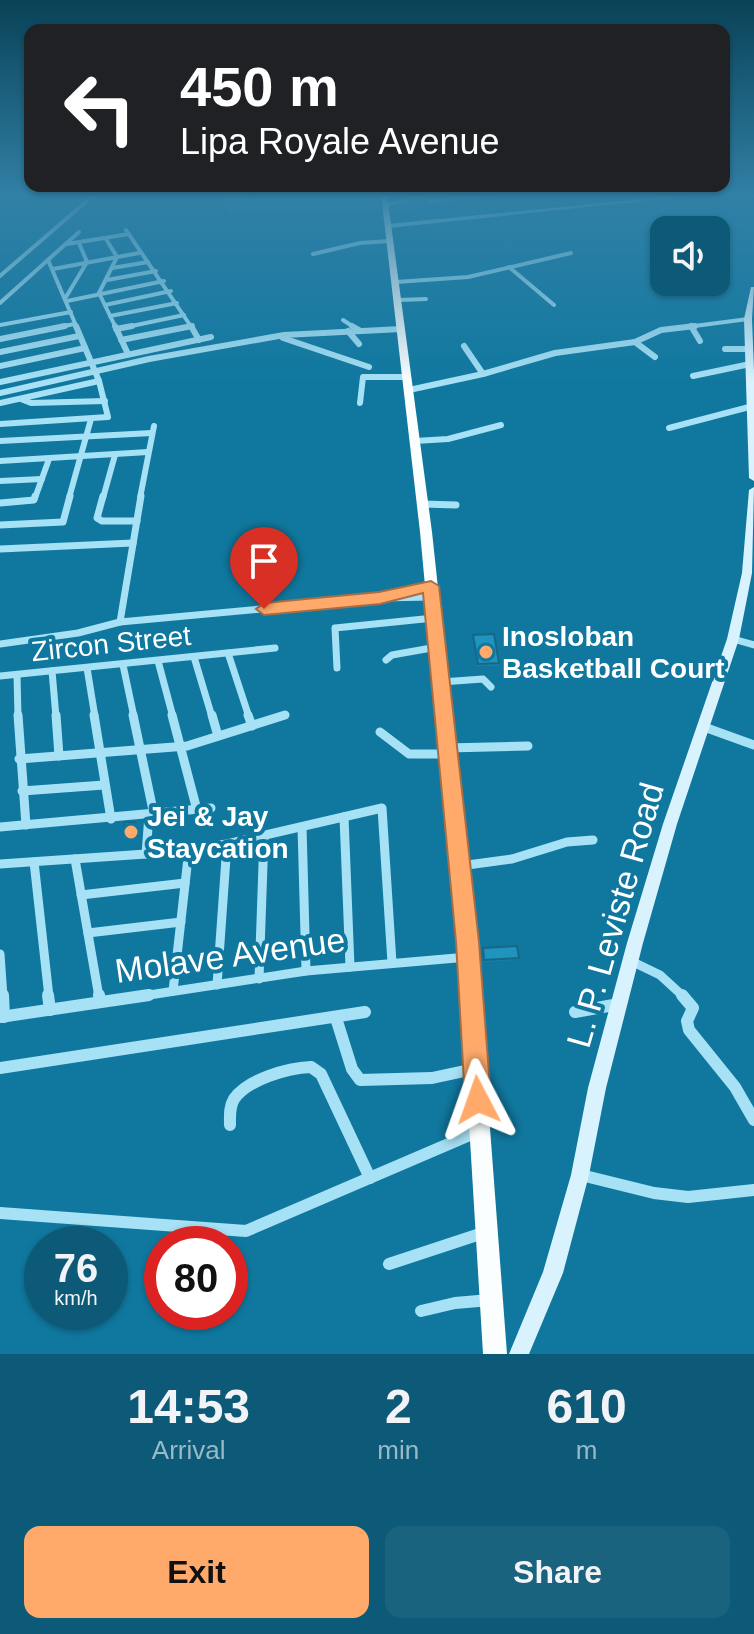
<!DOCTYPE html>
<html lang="en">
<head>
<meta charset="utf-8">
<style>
	:root { --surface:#0c5a77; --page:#1a637f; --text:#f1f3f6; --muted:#9ab9c6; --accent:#ffaa6b }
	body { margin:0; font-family:Arial,sans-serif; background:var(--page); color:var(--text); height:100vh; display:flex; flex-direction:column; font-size:30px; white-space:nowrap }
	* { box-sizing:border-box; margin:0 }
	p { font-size:26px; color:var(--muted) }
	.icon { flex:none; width:44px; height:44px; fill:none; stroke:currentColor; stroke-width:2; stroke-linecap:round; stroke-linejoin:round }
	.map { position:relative; height:1354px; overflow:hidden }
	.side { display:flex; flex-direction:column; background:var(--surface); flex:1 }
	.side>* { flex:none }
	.hud { position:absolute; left:24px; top:24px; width:706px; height:168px; border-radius:16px; box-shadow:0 2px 6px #0004; background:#202124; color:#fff; overflow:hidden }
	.buttons { position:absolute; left:650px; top:216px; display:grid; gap:16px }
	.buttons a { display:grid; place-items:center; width:80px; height:80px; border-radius:16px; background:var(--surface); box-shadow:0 2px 6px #0004; font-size:40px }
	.speed { position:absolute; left:24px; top:1226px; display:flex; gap:16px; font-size:40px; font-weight:700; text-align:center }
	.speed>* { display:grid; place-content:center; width:104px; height:104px; border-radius:50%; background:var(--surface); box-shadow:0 2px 6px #0004; line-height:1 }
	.speed small { font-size:20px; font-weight:400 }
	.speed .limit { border:12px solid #d22; background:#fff; color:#111 }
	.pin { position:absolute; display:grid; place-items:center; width:68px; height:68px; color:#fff; margin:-82px -34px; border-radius:50% 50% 50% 0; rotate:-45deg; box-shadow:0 0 8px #0007 }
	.pin .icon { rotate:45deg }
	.me { position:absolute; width:88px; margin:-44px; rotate:356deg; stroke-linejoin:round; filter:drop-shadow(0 0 6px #0008) }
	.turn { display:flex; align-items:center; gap:28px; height:168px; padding:0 24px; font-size:36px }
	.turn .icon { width:104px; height:104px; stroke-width:2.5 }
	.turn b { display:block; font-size:56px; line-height:68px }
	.eta { display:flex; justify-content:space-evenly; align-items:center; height:136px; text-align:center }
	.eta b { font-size:48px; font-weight:700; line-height:56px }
	.cta { display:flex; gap:16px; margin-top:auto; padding:16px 24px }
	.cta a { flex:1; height:92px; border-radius:16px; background:var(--accent); color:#111; font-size:32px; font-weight:700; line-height:92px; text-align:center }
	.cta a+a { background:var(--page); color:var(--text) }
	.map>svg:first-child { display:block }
	.green { fill:#188fba }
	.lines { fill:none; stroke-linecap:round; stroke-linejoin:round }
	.minor-far4 { stroke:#a7e1f5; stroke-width:4 }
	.minor-far3 { stroke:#a7e1f5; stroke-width:6 }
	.minor-far2 { stroke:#a7e1f5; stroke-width:7 }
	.minor-far1 { stroke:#a7e1f5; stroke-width:9 }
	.minor { stroke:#a7e1f5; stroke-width:12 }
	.tertiary { fill:#a7e1f5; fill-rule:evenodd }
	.secondary { fill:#d8f3fe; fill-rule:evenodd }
	.trunk { fill:#fafeff; fill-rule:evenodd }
	.wall { fill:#1a7fa4 }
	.shaded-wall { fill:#156886 }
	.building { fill:#1e94bf; stroke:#156886; stroke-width:2 }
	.route { fill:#ffaa6b; stroke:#a66e46; stroke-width:2 }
	.poi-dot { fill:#ffaa6b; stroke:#10789f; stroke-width:3 }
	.labels { text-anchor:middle; stroke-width:8; stroke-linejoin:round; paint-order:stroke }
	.poi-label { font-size:28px; font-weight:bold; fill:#fff; stroke:#10789f; text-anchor:start }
	.street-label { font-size:28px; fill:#fff; stroke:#10789f }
	.near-street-label { font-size:34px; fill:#fff; stroke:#10789f }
</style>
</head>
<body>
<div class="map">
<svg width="754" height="1354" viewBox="0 0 754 1354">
	<rect width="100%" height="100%" fill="#10789f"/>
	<g class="green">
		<path d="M219,194H376L379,210L228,212Z"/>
		<path d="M399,194H519L392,213L391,206L404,202Z"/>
	</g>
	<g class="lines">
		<g class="minor-far4">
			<path d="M420,194L431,201L483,194"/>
			<path d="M385,205L430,194"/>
			<path d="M126,230L192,328"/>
			<path d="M106,239L117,257L99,293L116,328"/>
			<path d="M67,244L129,234"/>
			<path d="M313,254L360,243L390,241"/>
			<path d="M48,260L77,328"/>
			<path d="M509,267L554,305"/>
			<path d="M112,268L148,262"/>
			<path d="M53,269L139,253"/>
			<path d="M0,276L95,194"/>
			<path d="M107,280L156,271"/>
			<path d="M396,282L468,277L571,253"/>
			<path d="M66,297L87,262L79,243"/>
			<path d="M398,300L426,299"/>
			<path d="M67,301L164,281"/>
			<path d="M0,303L79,232"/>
			<path d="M105,305L171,291"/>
			<path d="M110,316L177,303"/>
			<path d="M343,320L355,328"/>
			<path d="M0,325L71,312"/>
			<path d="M55,328L74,324"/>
			<path d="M122,328L184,315"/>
			<path d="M183,328L192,326"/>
			<path d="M679,328L748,319"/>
		</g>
		<g class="minor-far3">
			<path d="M115,326L128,354"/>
			<path d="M191,326L199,340"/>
			<path d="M352,326L359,330"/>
			<path d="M691,326L700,341"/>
			<path d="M116,329L132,326"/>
			<path d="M348,331L359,344"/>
			<path d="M283,338L369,367"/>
			<path d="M0,339L65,326"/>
			<path d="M121,340L192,326"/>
			<path d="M635,342L661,330L695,326"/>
			<path d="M725,349H749"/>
			<path d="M0,352L79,336"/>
			<path d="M0,366L85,348"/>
			<path d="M483,374L555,353L635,342L655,357"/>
			<path d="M693,376L750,364"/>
			<path d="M0,382L211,337"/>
			<path d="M409,390L483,374L464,346"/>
			<path d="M0,393L149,359L284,335L401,329"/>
			<path d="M21,399L31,403L105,401"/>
			<path d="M0,403L99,381"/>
			<path d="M360,403L363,377H407"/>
			<path d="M0,424L108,417L99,381L76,326"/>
			<path d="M669,428L753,406"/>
			<path d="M0,441L152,433"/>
			<path d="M415,441L448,439L501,425"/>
			<path d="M0,461L148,452"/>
			<path d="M0,481L42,479"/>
			<path d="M35,498L49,459"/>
			<path d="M69,498L91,419"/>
			<path d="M103,498L115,455"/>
			<path d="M140,498L154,426"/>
		</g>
		<g class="minor-far2">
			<path d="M103,496L97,518L102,521H137"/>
			<path d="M0,503L34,500L35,496"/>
			<path d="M423,504L456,505"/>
			<path d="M0,525L63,522L70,496"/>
			<path d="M0,549L133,543"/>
			<path d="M384,597L431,586"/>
			<path d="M120,622L141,496"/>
			<path d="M733,639L754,645"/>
			<path d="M0,644L78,633L120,622L380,598L432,597"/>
			<path d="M228,653L249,717"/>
			<path d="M194,657L212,717"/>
			<path d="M386,660L392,655L437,647"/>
			<path d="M158,661L173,717"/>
			<path d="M123,665L134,717"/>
			<path d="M87,668L95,717"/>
			<path d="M337,668L335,628L434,618"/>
			<path d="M52,671L56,717"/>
			<path d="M17,675L18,717"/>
			<path d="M0,676L275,648"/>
			<path d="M441,682L483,679L491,687"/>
			<path d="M279,717L285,715"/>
		</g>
		<g class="minor-far1">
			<path d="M18,715L26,825"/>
			<path d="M56,715L59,756"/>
			<path d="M94,715L111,819"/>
			<path d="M133,715L154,815"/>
			<path d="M172,715L197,810"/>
			<path d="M212,715L218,736"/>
			<path d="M248,715L252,726"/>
			<path d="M704,727L754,745"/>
			<path d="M380,732L409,754H448"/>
			<path d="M447,748L528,746"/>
			<path d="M19,759L187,746L285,715"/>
			<path d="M22,791L104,785"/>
			<path d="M344,817L350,967"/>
			<path d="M0,827L211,808"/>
			<path d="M302,827L306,971"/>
			<path d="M146,854L149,815"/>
			<path d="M75,859L99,997"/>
			<path d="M34,862L49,997"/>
			<path d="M0,864L146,854L227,844L382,808L392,963"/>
			<path d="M460,866L512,859L567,842L593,840"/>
			<path d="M81,895L185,883"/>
			<path d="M88,933L181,922"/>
			<path d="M0,954L3,997"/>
			<path d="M631,961L660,975L684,997"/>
			<path d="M259,979L264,836"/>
			<path d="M217,985L227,844"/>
			<path d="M173,991L189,849"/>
			<path d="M136,997L306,971L468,957"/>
		</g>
		<g class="minor">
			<path d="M3,995L4,1017"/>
			<path d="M48,995L50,1010"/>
			<path d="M99,995L100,1001"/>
			<path d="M682,995L693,1008L687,1021L689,1030L735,1087L754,1120"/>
			<path d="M575,1012L619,1004"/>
			<path d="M0,1017L149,995"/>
			<path d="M336,1018L352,1069L360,1080L432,1078L474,1069"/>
			<path d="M0,1068L365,1012"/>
			<path d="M230,1125C230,1117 229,1107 234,1099C248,1079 288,1068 311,1067L321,1074L370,1178"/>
			<path d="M581,1175L654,1193L688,1197L754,1190"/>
			<path d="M0,1213L246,1231L479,1131"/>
			<path d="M389,1264L483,1233"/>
			<path d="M421,1311L455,1303L490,1300"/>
		</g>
		<g class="tertiary">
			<path d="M695,194H711L388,228L385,226L388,224Z"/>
			<path d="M734,194H754V198Z"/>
		</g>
		<g class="secondary">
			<path d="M751,287H754L752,319L754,370V481L749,478L744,319Z"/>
			<path d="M754,487L752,573L739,639L677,824L643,943L606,1088L589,1175L563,1273L529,1354H509L543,1272L571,1175L588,1088L627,943L663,824L727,639L742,573L749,490Z"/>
		</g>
		<path class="trunk" d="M381,194H387L432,532L476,942L507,1354H483L458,942L420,532Z"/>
	</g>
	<g class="wall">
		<path d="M473,635L499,663V666H477Z"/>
		<path d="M134,822L136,826L135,836L126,837L123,832Z"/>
		<path d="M483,948L519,958L518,960L484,962Z"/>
	</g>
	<path class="shaded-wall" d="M134,822L136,826L135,836L133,832Z"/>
	<g class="building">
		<path d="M494,634L499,663L478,664L473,635Z"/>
		<path d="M125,822H134L133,832H123Z"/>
		<path d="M517,946L519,958L484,960L483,948Z"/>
	</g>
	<linearGradient id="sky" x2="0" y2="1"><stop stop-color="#094257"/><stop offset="0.51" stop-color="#3180a6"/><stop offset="1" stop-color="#3180a6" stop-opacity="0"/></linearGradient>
	<rect width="754" height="383" fill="url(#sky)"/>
	<path class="route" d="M431,581L439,586L479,942L491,1100L487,1109L478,1113L469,1109L465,1100L456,942L423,593L380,604L264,615L256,609L264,603L379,592Z"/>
	<g class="poi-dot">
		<circle cx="486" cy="652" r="8"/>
		<circle cx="131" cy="832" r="8"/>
	</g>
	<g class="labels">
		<g class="poi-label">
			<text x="502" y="646">Inosloban<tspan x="502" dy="32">Basketball Court</tspan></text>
			<text x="147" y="826">Jei &amp; Jay<tspan x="147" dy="32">Staycation</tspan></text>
		</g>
		<g class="street-label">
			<text transform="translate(111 643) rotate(-6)" y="10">Zircon Street</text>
		</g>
		<g class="near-street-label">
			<text transform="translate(615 915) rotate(-74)" y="12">L. P. Leviste Road</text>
			<text transform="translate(230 955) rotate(-8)" y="12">Molave Avenue</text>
		</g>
	</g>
</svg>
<div class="buttons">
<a><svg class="icon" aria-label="sound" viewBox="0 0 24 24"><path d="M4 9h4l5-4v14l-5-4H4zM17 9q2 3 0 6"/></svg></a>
</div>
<div class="speed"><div>76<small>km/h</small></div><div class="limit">80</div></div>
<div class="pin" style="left:264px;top:609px;background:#d93025"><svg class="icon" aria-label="arrive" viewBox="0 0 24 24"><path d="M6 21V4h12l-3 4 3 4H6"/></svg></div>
<svg class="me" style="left:478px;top:1100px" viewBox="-20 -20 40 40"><path d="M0-17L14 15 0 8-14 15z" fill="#ffaa6b" stroke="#fff" stroke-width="4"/></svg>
<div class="hud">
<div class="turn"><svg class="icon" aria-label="left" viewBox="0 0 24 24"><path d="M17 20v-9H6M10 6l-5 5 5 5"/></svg><div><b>450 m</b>Lipa Royale Avenue</div></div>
</div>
</div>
<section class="side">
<div class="eta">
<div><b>14:53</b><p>Arrival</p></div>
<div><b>2</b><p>min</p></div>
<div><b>610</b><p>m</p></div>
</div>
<div class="cta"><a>Exit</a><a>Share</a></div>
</section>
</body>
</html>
